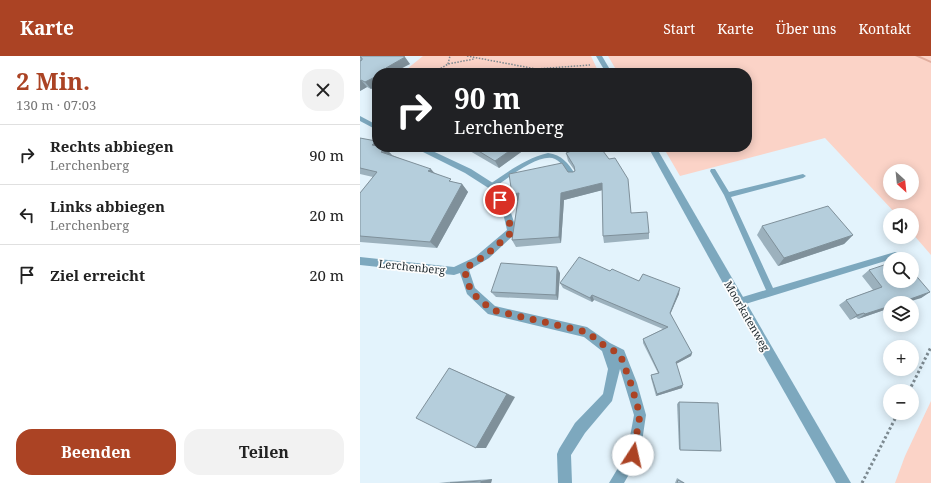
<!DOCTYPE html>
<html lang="de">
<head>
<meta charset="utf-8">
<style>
	:root { --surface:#fff; --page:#f2f2f2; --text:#222; --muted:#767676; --line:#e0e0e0; --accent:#ab4324 }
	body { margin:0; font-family:"Noto Serif",serif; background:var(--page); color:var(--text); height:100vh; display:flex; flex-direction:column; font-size:15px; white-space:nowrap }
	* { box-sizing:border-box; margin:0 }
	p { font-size:13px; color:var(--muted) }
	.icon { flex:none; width:22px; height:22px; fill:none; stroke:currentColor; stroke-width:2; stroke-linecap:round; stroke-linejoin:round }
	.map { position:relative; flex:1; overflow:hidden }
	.sheet { display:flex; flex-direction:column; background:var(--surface); width:360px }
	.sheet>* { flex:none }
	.hud { position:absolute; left:12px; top:12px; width:380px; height:84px; border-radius:16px; box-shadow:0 2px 10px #0003; background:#202124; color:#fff; overflow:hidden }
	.needle { width:26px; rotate:153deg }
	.tools { position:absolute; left:523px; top:108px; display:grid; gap:8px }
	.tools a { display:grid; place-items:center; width:36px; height:36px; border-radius:50%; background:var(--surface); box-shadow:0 2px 10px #0003; font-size:20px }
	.pin { position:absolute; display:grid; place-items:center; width:34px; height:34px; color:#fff; margin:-17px; border:2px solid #fff; border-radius:50%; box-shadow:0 1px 4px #0007 }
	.me { position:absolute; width:44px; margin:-22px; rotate:10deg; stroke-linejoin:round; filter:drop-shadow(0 0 3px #0008) }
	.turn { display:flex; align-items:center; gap:14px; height:84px; padding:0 16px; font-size:18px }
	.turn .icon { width:52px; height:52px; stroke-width:2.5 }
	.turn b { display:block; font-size:28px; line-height:34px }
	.round { display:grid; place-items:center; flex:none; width:42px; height:42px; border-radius:16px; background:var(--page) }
	.overview { display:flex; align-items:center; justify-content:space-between; height:68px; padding:0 16px }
	h1 { font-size:24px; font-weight:700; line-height:30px; color:var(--accent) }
	.cta { display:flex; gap:8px; margin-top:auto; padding:8px 16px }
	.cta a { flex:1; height:46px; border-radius:16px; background:var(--accent); color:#fff; font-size:16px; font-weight:700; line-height:46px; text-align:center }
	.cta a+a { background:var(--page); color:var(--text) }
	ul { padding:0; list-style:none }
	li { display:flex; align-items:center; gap:12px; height:60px; padding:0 16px; border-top:1px solid var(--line) }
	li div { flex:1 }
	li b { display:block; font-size:15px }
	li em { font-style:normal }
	header { display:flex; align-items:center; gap:24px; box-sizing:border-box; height:56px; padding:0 20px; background:var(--accent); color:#fff }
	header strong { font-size:19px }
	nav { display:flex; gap:22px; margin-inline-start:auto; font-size:14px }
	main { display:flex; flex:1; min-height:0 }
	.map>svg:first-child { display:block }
	.green { fill:#fbd3c7; fill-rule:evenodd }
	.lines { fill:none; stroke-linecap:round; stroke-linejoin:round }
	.stream { fill:#e1ad9e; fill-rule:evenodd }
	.path-far1 { stroke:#7c8990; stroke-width:1.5; stroke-dasharray:1.5 1.5; stroke-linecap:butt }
	.path { stroke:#7c8990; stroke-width:3; stroke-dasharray:2.5 2.5; stroke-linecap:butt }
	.lane { fill:#7da8be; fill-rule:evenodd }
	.street { fill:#7da8be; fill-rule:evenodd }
	.wall { fill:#9cb1bd }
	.shaded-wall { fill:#7f909a }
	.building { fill:#b5cedc; stroke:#7f909a }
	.route { stroke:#ab4324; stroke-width:7; stroke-dasharray:0 12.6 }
	.labels { text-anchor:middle; stroke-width:3.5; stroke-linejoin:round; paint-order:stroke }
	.street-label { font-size:11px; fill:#1e282d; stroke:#fdfdfd }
</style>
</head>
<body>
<header>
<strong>Karte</strong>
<nav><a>Start</a><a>Karte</a><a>Über uns</a><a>Kontakt</a></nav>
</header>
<main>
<section class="sheet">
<div class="overview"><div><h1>2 Min.</h1><p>130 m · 07:03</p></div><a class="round"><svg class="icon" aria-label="close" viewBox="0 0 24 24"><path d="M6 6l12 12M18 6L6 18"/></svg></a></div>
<ul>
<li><svg class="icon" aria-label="right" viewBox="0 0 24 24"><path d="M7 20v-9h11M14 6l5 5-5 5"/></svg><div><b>Rechts abbiegen</b><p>Lerchenberg</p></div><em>90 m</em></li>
<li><svg class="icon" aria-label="left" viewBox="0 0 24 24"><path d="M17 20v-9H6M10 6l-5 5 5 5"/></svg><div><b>Links abbiegen</b><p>Lerchenberg</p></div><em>20 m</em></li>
<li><svg class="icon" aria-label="arrive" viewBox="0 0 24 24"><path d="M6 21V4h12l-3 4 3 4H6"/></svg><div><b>Ziel erreicht</b></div><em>20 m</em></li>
</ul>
<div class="cta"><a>Beenden</a><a>Teilen</a></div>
</section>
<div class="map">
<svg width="571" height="427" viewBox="0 0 571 427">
	<rect width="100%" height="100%" fill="#e3f3fc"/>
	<g class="green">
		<path d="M63,0H231L239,17H119L109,14L103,17H42Z"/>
		<path d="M248,0H571V199L552,177V159H537L465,82L320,120L303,91H387V17H258ZM530,115H552V137H530Z"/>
		<path d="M571,345V427H535L545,400Z"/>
	</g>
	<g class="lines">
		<path class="stream" d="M555,0H560L571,5V7Z"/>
		<g class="path-far1">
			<path d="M107,0L176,13L230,9"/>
			<path d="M88,8L90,0"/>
			<path d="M73,17L88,8L114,3"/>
		</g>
		<g class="path">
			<path d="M549,335L571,291"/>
			<path d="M502,427L538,357"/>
		</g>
		<g class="lane">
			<path d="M188,97C202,99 208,107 215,118V122H211C206,115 202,106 195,103C180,96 146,123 134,132H130V128C148,116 166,102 188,97Z"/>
			<path d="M351,113H355L369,136L443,118L446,120L443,122L371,141L413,232L535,196L538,197L539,199L538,201L535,202L379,250L376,249L375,246L376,243L406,234L364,139L350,115Z"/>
		</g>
		<g class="street">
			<path d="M236,0H242L252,17H246Z"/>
			<path d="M0,60L17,69V74L0,65Z"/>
			<path d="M53,91H64L111,113L136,129L151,157L157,175L155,178L129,202L109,214L115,232L135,250L227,271L250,287L264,294L277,327L286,359L280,399L264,427H249L267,397L274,359L260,313L252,345L225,377L211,399L212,427H198L197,398L199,393L215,367L243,338L248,313L242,295L224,281L128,258L107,238L100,217L94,219L0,209V201L94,211L115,201L147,174L143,157L130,133L105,117Z"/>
			<path d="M288,91H296L491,427H476L375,249Z"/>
		</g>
	</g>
	<g class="wall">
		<path d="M0,0L50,8L17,17V29L11,33L7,31L0,35Z"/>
		<path d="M0,82L17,91L25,92L32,99L75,117L93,126L102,128L108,136L77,192L0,186V137L13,121L0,118Z"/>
		<path d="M103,91H168L139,112Z"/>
		<path d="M209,91H240L271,157L289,177V183L244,187L243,180L242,134L204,144L201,187L156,191L152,184L158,145H156L208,116H213L215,115L208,105L206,97L212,95Z"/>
		<path d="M402,170L493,179L484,188L418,210L397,179Z"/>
		<path d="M509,214L570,236L561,242L530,247V252L498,263L496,261L490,264L479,249L486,244L513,234L502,220Z"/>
		<path d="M250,215L279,225L319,238L310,258L332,297L331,300L316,308L322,332L296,340L291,322V319L298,317L283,287V283L303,273L234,244L232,246L203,232L200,227Z"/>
		<path d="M200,217L198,244L136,241L131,236Z"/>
		<path d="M319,346L361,395L319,393L317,348Z"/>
		<path d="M317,422L325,427H315Z"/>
		<path d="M132,423L131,427H79L87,426Z"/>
	</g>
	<g class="shaded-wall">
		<path d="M45,1L50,8L33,17H22L26,12Z"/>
		<path d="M17,20V29L11,33L5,26Z"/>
		<path d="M1,24L7,31L0,35V25Z"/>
		<path d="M16,85H17V91L12,89Z"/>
		<path d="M155,91H168L139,112L135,105Z"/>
		<path d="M25,92L32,99L21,96Z"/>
		<path d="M71,113L77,120L68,115Z"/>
		<path d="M242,127L243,134L204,144L201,187L199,181L201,137Z"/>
		<path d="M102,128L108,136L77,192L70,186Z"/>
		<path d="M159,137L163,144L156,145L152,138Z"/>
		<path d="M493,179L484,188L418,210L424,202Z"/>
		<path d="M197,211L200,217L198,244L196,239Z"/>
		<path d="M320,232L319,238L309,261L310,257Z"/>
		<path d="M570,236L561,242L545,247H539Z"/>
		<path d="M232,239L234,244L232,246L230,242Z"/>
		<path d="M530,250V252L498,263L505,258Z"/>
		<path d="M504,257L490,264L497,259Z"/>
		<path d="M332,297L331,300L314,309L316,306Z"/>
		<path d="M89,312L155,341L126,392H116Z"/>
		<path d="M323,329L322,332L296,340L297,338Z"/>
		<path d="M132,423L131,427H121V425Z"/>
	</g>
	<g class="building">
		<path d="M0,0H43L45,1L26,12L30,13L22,17H17V20L5,26L1,24L0,25V5L2,4V2L0,1Z"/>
		<path d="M0,82L16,85L12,89L17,90V91L25,92L21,96L71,113L68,115L91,123L89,125L102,128L70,186L0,180V137L17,116L0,112Z"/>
		<path d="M112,91H155L135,105Z"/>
		<path d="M212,91H240L249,103L255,102L268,123L271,157L287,156L289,177L243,180L242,127L201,137L199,181L152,184L159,137L152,138L149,118L202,107L208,116H213L215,115L214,110L206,97L214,94Z"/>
		<path d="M468,150L493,179L424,202L402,170Z"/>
		<path d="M219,201L250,215L252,213L279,225L283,218L320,232L310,257L332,297L316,306L323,329L297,338L291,319L299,317L283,283L308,271L232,239L230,242L200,227Z"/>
		<path d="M141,207L197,211L196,239L131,236Z"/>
		<path d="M530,207V225H552V215L570,236L539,247H530V250L505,258L504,257L497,259L486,244L522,231L509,214Z"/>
		<path d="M89,312L147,338L116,392L56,362Z"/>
		<path d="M319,346L358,347L361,395L320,394Z"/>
		<path d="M318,424L324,427H317Z"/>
		<path d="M121,425V427H90Z"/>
	</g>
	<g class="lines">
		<path class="route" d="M140,144L147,158L152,176L126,199L104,213L111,236L132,254L227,276L246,291L260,298L271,328L280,359L273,399"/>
	</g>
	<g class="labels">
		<g class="street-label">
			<text transform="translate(52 211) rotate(6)" y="4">Lerchenberg</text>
			<text transform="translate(387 260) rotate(60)" y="4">Moorkatenweg</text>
		</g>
	</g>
</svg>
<div class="tools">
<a><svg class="needle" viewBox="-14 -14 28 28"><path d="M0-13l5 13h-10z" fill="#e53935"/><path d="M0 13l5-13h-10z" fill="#767676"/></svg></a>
<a><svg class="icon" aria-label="sound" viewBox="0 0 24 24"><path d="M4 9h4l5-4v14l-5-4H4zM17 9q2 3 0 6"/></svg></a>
<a><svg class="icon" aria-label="search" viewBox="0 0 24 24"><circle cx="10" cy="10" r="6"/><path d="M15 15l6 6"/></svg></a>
<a><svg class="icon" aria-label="layers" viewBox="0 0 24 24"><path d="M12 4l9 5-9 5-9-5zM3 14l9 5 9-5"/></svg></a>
<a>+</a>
<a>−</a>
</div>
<div class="pin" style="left:140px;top:144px;background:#d93025"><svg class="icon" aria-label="arrive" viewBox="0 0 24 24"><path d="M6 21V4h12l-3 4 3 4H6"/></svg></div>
<svg class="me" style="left:273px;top:399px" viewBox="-20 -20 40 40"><circle r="19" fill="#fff"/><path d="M0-13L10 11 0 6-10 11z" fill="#ab4324"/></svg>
<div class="hud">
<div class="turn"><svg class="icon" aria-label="right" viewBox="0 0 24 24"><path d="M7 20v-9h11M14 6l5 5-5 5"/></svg><div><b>90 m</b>Lerchenberg</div></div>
</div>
</div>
</main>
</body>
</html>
